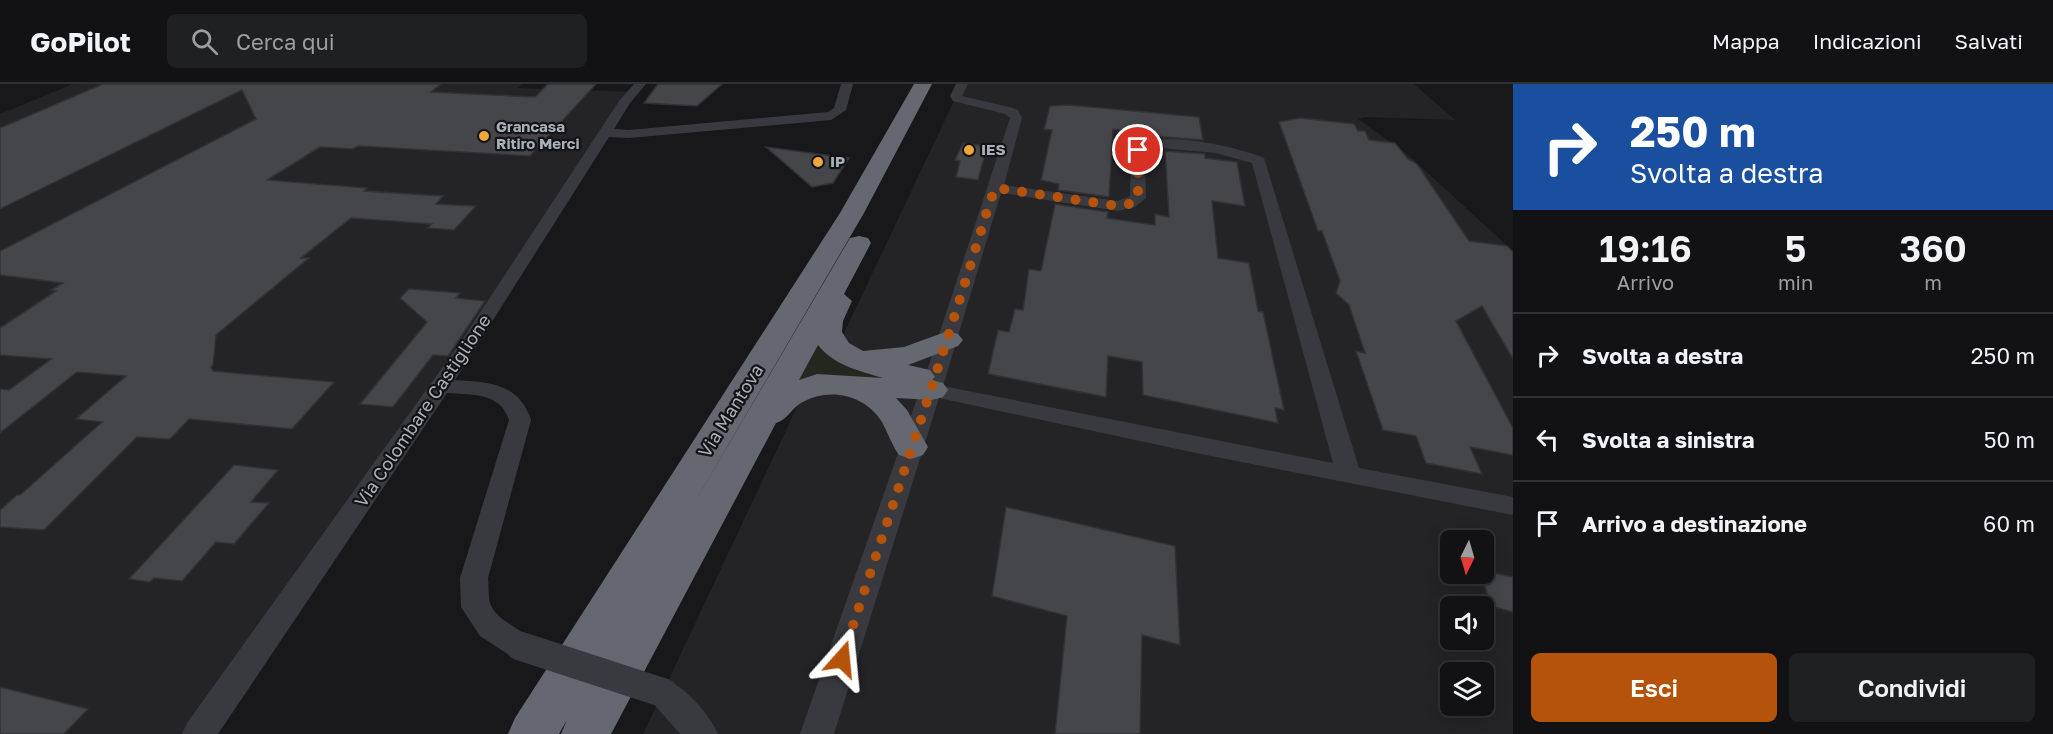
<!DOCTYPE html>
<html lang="it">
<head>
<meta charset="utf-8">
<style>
	:root { --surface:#121214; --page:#1f2022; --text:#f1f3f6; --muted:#9c9ea0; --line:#313234; --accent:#b45309 }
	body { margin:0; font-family:"Golos Text",sans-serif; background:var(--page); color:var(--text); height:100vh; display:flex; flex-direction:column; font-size:22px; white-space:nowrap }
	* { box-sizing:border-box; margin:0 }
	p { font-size:20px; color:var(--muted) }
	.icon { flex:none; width:33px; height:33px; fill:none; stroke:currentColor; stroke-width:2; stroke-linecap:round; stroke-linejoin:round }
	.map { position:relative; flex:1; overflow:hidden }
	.panel { display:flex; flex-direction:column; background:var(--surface); width:540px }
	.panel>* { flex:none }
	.guide { background:#1a4fa0; color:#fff; overflow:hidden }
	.needle { width:39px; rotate:185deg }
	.tools { position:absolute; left:1440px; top:446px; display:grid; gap:12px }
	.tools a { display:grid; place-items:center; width:54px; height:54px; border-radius:9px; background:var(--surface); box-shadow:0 3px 15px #0003,0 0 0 2px var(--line); font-size:30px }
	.pin { position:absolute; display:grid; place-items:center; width:51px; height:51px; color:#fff; margin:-26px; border:3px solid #fff; border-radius:50%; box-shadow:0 2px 6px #0007 }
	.me { position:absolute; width:66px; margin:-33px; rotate:18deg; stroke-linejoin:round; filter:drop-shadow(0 0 4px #0008) }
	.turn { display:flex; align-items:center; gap:21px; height:126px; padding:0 18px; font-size:27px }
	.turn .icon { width:78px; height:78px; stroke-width:2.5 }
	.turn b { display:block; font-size:42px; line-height:51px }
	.eta { display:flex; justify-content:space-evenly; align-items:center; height:102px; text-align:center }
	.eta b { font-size:36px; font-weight:600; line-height:42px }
	.primary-button { display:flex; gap:12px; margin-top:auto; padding:12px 18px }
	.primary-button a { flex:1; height:69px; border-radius:9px; background:var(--accent); color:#fff; font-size:24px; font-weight:600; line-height:69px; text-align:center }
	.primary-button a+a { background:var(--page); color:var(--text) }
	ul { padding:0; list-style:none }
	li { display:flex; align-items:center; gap:18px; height:84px; padding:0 18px; border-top:2px solid var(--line) }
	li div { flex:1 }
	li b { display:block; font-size:22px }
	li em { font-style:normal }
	header { display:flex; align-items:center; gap:36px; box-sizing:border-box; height:84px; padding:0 30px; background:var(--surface); border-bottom:2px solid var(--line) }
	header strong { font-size:28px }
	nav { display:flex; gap:33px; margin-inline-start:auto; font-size:21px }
	.search { width:420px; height:54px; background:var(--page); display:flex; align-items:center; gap:15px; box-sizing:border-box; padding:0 21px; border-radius:9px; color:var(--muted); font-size:22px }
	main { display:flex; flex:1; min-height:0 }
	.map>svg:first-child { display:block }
	.built { fill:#242427; fill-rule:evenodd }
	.green { fill:#202820 }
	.building { fill:#44464a; stroke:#323236; stroke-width:1.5 }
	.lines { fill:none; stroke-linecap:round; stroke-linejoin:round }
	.street { fill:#393a3f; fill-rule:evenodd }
	.highway { fill:#656870; fill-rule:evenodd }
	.street-bridge { stroke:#393a3f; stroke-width:29 }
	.route { stroke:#b45309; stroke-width:10; stroke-dasharray:0 18 }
	.poi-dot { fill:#efa63a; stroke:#131315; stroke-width:2 }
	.labels { text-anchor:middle; stroke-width:4.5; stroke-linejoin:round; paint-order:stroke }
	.far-poi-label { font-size:15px; font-weight:bold; fill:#aab0b9; stroke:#131315; text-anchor:start }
	.street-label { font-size:18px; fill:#aab0b9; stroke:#131315 }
</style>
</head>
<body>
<header>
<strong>GoPilot</strong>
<div class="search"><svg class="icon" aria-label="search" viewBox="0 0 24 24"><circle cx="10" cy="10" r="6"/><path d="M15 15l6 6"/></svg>Cerca qui</div>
<nav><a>Mappa</a><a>Indicazioni</a><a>Salvati</a></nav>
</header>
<main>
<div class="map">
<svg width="1513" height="650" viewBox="0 0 1513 650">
	<rect width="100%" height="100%" fill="#18181a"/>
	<g class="built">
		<path d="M73,0H522L518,4L632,8L199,650H0V30Z"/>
		<path d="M962,0H1414L1455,36L1364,33L1358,35L1406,69L1513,167V650H643L806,304L837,264ZM1450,456H1484V489H1450ZM1450,522H1484V555H1450ZM1450,588H1484V621H1450Z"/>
	</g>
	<path class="green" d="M818,255L903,296L826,290L794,297Z"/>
	<g class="building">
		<path d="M103,0H441L431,8L535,13L548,0H596L530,72L358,62L353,65L320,63L267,96L367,104L364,107L443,112L436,120L476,122L454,146L428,144L432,140L351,134L301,174H309L216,251L213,281L211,283L213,287L334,298L292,345L189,335L170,355L137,353L44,446L0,443V426L17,411H20L102,338L76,335L126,292L77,288L0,349V305L9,306L51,275L0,271V244L56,207L51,206L63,199L0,191V167L256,35L242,6L0,125V44Z"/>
		<path d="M658,0H722L697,22L644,19Z"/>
		<path d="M1069,21L1199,33L1203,56L1164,53L1113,45L1109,113L1058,106L1059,100L1041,96L1052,46L1044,45L1050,22Z"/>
		<path d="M1300,34L1354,40L1358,47H1365L1369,56L1395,59L1408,75L1417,80L1469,157L1507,162L1513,168V275L1482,222L1456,237L1513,344V371L1470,363L1482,390L1426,379L1416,352L1383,346L1356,267L1365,269L1349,221L1336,209L1340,197L1322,147H1318L1279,38Z"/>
		<path d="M963,59L987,62L978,96L956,93L960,77L955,76Z"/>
		<path d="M766,63L849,74L833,99L812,103Z"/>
		<path d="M1165,67L1205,70V74L1237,78L1245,122L1212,117L1218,174L1249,179L1258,227L1263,228L1284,326L1275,324L1278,339L1143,311L1142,278L1108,272L1106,313L988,290L998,246L1009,248L1015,225L1023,226L1029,185L1041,187L1055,120L1108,128L1107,134L1155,141V130L1169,133Z"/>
		<path d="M409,205L460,209L456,214L485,217L448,272L433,271L393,323L360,320L427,238L400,214Z"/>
		<path d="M234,381L278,386L251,418L269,419L234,460L216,458L182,497L154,494L150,498L129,495Z"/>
		<path d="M1006,423L1175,462L1180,561L1142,551L1140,650H1055L1067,532L992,512Z"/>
		<path d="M1484,487L1513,493V528L1491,522L1481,489Z"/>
		<path d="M0,603L88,625L64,650H0Z"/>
	</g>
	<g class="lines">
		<g class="street">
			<path d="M634,0H646L630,19L614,45L629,46L828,28L834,24L841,0H853L846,26L831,36L629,54L609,53L455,296C489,298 519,299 531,336L488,494C489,502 488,511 490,519C497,540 526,543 535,562L531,571L520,575L509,571L480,552L461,523L460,494L509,336C500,308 472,311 447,309L218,650H182L187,639L460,259L619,17Z"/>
			<path d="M956,0H968L962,12L1013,24L1018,26L1022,34L1004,101L1118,117L1130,112L1131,66C1152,42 1238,63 1264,74L1359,384L1513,413V431L1201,370L939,314L834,650H800L934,266L1010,34L1005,30L953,17L950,12ZM1160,64L1216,69L1252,79L1333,379L943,302L1001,109L1118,127L1135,123L1146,114L1145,68Z"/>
			<path d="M664,595C685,602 709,630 718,650H680L653,619L648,609L653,599Z"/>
		</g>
		<path class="highway" d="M914,0H932L864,129L686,433L850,154L859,152L868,154L871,159L844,210L852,217L843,237L842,248L849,259L863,267L904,263L948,247L958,250L963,256L958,262L908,281L930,286L935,293L932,296L943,299L948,306L943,313L932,316L896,314L907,326L928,363L923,371L911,375L899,371C892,361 888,349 882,338C864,310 829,303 801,319C791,325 787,336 776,339L611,650H561L567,636L559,650H508L515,634L840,129ZM818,261C833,281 860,287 883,294L817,290L799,296Z"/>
		<path class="street-bridge" d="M520,562L664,609"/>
	</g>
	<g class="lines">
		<path class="route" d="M842,575C892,422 944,271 990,117L996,104L1118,122L1129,120L1138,114V66"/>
	</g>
	<g class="poi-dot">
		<circle cx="484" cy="52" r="6"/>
		<circle cx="969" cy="66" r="6"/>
		<circle cx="818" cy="78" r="6"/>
	</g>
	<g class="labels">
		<g class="far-poi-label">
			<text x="496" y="48">Grancasa<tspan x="496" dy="17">Ritiro Merci</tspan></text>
			<text x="981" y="71">IES</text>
			<text x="830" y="83">IP</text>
		</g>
		<g class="street-label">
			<text transform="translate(423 327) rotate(-56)" y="6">Via Colombare Castiglione</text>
			<text transform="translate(731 327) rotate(-58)" y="6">Via Mantova</text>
		</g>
	</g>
</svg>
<div class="tools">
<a><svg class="needle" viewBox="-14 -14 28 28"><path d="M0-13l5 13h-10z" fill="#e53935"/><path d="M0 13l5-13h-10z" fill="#9c9ea0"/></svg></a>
<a><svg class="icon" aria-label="sound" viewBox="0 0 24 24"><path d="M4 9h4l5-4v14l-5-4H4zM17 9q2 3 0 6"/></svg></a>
<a><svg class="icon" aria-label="layers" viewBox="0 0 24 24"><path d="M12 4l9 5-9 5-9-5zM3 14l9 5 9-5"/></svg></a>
</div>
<div class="pin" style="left:1138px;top:66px;background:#d93025"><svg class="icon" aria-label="arrive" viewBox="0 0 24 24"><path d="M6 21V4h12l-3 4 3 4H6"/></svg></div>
<svg class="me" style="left:842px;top:575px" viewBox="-20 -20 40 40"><path d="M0-17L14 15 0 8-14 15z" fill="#b45309" stroke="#fff" stroke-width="4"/></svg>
</div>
<section class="panel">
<div class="guide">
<div class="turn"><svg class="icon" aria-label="right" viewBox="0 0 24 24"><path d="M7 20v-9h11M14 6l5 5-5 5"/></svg><div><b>250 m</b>Svolta a destra</div></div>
</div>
<div class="eta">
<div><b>19:16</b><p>Arrivo</p></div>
<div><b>5</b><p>min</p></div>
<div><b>360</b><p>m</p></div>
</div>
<ul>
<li><svg class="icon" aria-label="right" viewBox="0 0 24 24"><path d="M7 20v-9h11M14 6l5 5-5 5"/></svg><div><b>Svolta a destra</b></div><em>250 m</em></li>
<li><svg class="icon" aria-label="left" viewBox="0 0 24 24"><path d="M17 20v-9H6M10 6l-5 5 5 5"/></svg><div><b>Svolta a sinistra</b></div><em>50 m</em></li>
<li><svg class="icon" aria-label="arrive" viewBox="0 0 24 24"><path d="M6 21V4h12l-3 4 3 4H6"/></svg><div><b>Arrivo a destinazione</b></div><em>60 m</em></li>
</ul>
<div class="primary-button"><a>Esci</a><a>Condividi</a></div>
</section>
</main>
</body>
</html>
